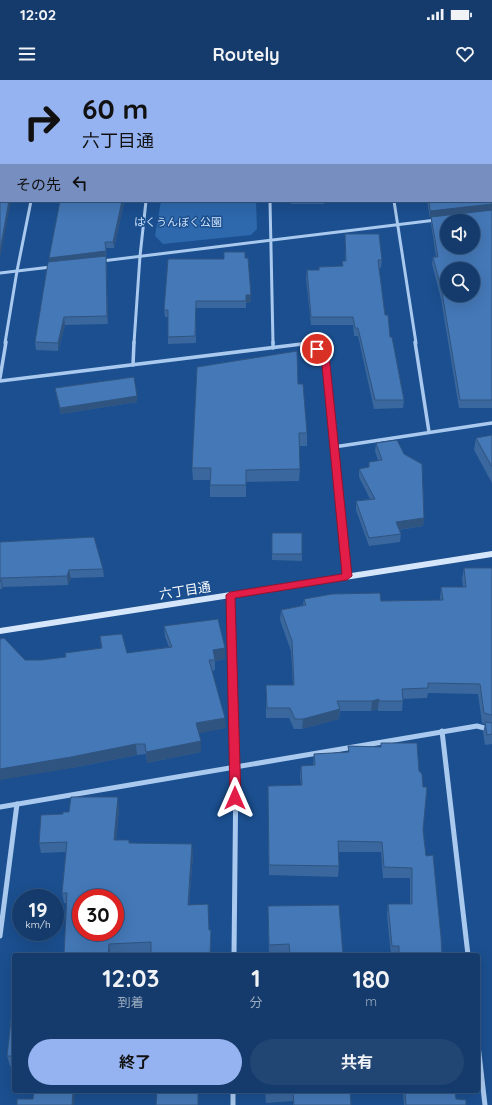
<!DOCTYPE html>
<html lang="ja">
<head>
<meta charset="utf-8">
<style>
	:root { --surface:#143b6b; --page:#214673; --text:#f1f3f6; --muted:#9dadc1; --line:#33557e; --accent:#95b2f1 }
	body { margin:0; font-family:Quicksand,"Noto Sans JP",sans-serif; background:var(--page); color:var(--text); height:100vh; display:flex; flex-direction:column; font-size:15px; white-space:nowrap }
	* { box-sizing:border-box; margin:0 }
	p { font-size:13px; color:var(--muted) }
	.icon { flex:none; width:22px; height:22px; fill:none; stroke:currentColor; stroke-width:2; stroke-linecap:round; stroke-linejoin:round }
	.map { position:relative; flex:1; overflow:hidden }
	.drawer { position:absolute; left:12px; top:873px; width:468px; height:140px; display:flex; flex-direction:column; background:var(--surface); border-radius:4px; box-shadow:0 4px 16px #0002,0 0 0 1px var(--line) }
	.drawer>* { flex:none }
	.top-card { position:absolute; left:0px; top:0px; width:492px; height:122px; box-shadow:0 4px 16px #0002,0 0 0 1px var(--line); background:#95b2f1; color:#111; overflow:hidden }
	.fabs { position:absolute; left:440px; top:134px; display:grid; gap:8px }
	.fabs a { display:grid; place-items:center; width:40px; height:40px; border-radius:50%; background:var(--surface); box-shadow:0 4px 16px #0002,0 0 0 1px var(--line); font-size:20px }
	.speed { position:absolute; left:12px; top:809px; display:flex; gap:8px; font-size:20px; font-weight:700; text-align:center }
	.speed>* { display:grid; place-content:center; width:52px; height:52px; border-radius:50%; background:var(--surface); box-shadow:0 4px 16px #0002,0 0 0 1px var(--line); line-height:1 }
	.speed small { font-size:10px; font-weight:400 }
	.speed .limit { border:6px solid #d22; background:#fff; color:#111 }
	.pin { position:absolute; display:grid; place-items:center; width:34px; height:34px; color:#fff; margin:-17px; border:2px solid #fff; border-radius:50%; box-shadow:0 1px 4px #0007 }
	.me { position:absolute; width:44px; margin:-22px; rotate:0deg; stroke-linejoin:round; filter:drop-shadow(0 0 3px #0008) }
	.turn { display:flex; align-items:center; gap:14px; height:84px; padding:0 16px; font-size:18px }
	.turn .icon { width:52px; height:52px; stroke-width:2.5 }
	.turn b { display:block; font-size:28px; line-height:34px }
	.then { display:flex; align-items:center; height:38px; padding:0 16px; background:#0003; gap:8px; font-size:15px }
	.eta { display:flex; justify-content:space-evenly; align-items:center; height:68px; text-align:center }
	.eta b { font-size:24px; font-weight:700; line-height:28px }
	.action { display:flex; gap:8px; margin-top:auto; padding:8px 16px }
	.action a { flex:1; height:46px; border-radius:24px; background:var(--accent); color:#111; font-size:16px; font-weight:700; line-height:46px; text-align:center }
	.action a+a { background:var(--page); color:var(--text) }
	.status { display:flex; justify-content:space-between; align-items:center; height:28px; padding:0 20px; background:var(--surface); direction:ltr }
	.status svg { height:11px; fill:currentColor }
	header { display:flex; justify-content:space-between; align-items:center; height:52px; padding:0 16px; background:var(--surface); font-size:18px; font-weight:700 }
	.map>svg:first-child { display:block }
	.green { fill:#2e69ad }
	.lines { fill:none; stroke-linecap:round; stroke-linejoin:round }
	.street-far2 { stroke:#a9c9ee; stroke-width:3 }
	.street-far1 { stroke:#a9c9ee; stroke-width:3.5 }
	.street { stroke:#a9c9ee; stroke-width:5 }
	.secondary { fill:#d6e6fa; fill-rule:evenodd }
	.wall { fill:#3a679d }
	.shaded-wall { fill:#305480 }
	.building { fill:#4478b7; stroke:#305480; fill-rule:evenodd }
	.route { fill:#e11d48; stroke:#92132f }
	.labels { text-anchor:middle; stroke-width:3; stroke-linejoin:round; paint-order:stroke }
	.far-park-label { font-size:11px; fill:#cfe3fa; stroke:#1b4f8f }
	.street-label { font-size:13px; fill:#fff; stroke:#1b4f8f }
</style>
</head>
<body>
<div class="status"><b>12:02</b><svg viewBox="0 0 49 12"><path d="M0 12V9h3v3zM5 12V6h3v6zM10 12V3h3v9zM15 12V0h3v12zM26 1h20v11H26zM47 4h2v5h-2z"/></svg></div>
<header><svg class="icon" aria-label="menu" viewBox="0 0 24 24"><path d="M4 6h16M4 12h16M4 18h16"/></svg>Routely<svg class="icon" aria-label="heart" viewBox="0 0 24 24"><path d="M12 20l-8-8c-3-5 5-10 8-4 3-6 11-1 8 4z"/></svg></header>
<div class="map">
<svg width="492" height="1025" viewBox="0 0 492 1025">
	<rect width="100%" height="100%" fill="#1b4f8f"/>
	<path class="green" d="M161,121H256L257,149L251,155L163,164L155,156Z"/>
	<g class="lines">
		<g class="street-far2">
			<path d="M270,121L273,263"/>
			<path d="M394,121L416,263"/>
			<path d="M102,181L436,140"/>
			<path d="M0,193L51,187"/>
			<path d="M5,263L17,191L31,121"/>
			<path d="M134,263L140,176L146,121"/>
			<path d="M306,263H311"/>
		</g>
		<g class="street-far1">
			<path d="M273,262V268"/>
			<path d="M415,262L429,352"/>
			<path d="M133,285L134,262"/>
			<path d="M0,298L6,262"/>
			<path d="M0,301L310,263L325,275L347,497"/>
			<path d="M334,367L492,343"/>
			<path d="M230,515L233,599"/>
		</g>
		<g class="street">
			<path d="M233,598L236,686L234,875"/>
			<path d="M442,651L468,875"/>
			<path d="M0,727L477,646L492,650"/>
			<path d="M0,856L17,724"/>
			<path d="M478,965L485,1025"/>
			<path d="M233,1011V1025"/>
		</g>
		<path class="secondary" d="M492,471V477L0,554V548Z"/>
	</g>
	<g class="wall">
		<path d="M492,77V328H459L441,219L432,184L433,177H436L431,144V138H430L427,121H491Z"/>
		<path d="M60,121H126V123H124L114,168H106L108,244L65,245L58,271L36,270L35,262L50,182L49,178Z"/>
		<path d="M291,121H325L324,124H291Z"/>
		<path d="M345,154L382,180L381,188H379L385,235L404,320L403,328L374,329L358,256H354L353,245H311L306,198L307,190H319V187L342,186V181H345Z"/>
		<path d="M245,178L251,222L246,223V228H196V263L168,264V237H165L164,230L224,179Z"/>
		<path d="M298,304L307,353V366H299L300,389L299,401L246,402V417H210V400H193L192,388Z"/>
		<path d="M55,308L137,316V322L61,334L56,314Z"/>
		<path d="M492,355V403L474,370L476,358Z"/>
		<path d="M376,363L424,438L423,446L399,450L401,454L400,462L369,466L356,430V421L370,419L359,397V389L369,387L378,380L375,371Z"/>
		<path d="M272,453L302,474V481L272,480Z"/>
		<path d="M0,462L103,489L104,497L71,498L68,505L3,507L2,509H0Z"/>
		<path d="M464,488H492V664L485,665L483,652L485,644L482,643L478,614L428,613L427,618L403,619L402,631H378V629L371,631H340L339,639L302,649H294L289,638H266V605H293L291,571L280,540L281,530L303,525L304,519L381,521L440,520V518L441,507H463L462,498Z"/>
		<path d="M164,546L225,579L215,581V590L212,591L226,648L198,653L201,672L147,683L146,674L137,675L72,688L25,580H41L66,577L101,568L100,556L127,573L169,567L165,557Z"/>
		<path d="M381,663L423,750L426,776L442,875H391L387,835L388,824H410V798H383L381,772H338L339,786L338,797L269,795L268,706L301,705L300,697L301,686L313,685L314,674L348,673V666L381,667Z"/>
		<path d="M119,728L116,760L193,775L189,825L209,850L211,860V875H151V872L110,873L67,823H64L62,813L66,772L41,773L39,763L69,732Z"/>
		<path d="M268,826L343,875H289V874L269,875Z"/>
		<path d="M14,914V986H10L7,976Z"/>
		<path d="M265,1011H350L351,1025H293V1021L266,1023Z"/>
		<path d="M403,1011H455L456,1019L466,1025H404Z"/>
	</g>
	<g class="shaded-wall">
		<path d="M9,121H11L0,179V170Z"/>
		<path d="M122,121H123L124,123L114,168L113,162Z"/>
		<path d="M492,124V131L430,138V131Z"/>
		<path d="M105,162L106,183L108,244L107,236L50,184L49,178Z"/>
		<path d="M246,215H251V222L246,223V228Z"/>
		<path d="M64,237L65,245L58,271V263Z"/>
		<path d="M137,316V322L61,334L60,328Z"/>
		<path d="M424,438L423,446L396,450V442Z"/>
		<path d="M69,490L71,498L68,505L67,496Z"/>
		<path d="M1,498L3,507L2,509L1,501Z"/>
		<path d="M225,568V579L215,581L213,570Z"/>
		<path d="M379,619L378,629L371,631L372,621Z"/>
		<path d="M340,629L339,639L302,649L303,639Z"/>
		<path d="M225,638L226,648L196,654V643Z"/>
		<path d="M201,661V672L147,683L146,672Z"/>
		<path d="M136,664L137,675L72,688L0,700V689Z"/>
		<path d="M118,717L119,728L115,771L114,760Z"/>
		<path d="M192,764L193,775L188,835V825Z"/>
		<path d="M211,850V875H210Z"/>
		<path d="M109,864L110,873V875H108Z"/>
		<path d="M73,1011H75L74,1025H72Z"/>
	</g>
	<g class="building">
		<path d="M0,0H223L224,1H1V121H9L0,170Z"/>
		<rect x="290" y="0" width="73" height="1"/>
		<path d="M491,74L492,77V124L430,131L429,121H491Z"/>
		<path d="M60,121H122L113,162H105L106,171L49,178Z"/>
		<path d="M492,130V320H460L442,212L433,177H438L431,137ZM447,141H473V167H447ZM447,189H473V215H447Z"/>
		<path d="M345,154H379L382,180H378L385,235H388L390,257H392L404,320H375L358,248H355L353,237H311L307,190H319V187L343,186L342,181H346Z"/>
		<path d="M224,172H245V178H248L251,215H246V221H196L195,256L168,257V230H164L168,179H224Z"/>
		<path d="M106,176L107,236L64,237L58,263L35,262L48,182Z"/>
		<path d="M297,271L298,304H303L307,353H299L300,389L246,390V405H210L211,388H192L197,287Z"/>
		<path d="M134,297L137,316L60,328L55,308Z"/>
		<path d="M492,355V387L476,358Z"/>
		<path d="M397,360L404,374L422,384L424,438L396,442L401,454L369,458L356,421L375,419L359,389L369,387V382L382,380L376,363Z"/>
		<rect x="272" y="453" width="30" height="21"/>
		<path d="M94,457L103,489L69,490L67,496L1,498V501H0V462Z"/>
		<path d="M464,488H492V635L484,633L480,604L428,603V608L402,609L403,621H379V619L372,621H337L340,629L303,639H295L290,628H267L266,605H294L292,561L281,530L306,525L304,519L332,514L380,513L381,521L443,520L441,507H466Z"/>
		<path d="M218,539L225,568L213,570L215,580H209L225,638L196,643L201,661L146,672L145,664H136L71,677L0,689V559L4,558L25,580H41L66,577L65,573L102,568L100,556L122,554L127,573L172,567L164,546Z"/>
		<path d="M485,642L492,643V654L487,655Z"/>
		<path d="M381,663H417L419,691L422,694L423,707H427L423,750L426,776L433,775L441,857L442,875H399V866H392L388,824H412V788L384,787L382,762L338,761L339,786L269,785L268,706L302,705L301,686L315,685L314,674L349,672L348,666L381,667Z"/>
		<path d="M71,717H118L114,760H129V763L192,764L188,825L208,824L209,850H211L210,875H151V862L109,864L108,875H64L67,813H62L67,762L39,763L41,735L63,734V732H69ZM81,818H115V852H81Z"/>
		<path d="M339,825L343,875H290L289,864L269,865L268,826Z"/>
		<path d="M14,914V976H7Z"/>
		<path d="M34,1011H73L72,1025H17V1019H33Z"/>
		<path d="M157,1011H198V1025H156Z"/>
		<path d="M266,1011H350L351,1025H294L293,1012L266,1014Z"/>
		<path d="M405,1011H455L456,1019L466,1020V1025H406Z"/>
	</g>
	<path class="route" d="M315,267H320L329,275L352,496L347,500L235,518L241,718L239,721L235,722L232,721L230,718L226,515L230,512L342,494L321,275L315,271Z"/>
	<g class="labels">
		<g class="far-park-label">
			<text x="178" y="146">はくうんぼく公園</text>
		</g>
		<g class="street-label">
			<text transform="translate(185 510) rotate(-9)" y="5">六丁目通</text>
		</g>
	</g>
</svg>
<div class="fabs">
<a><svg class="icon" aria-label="sound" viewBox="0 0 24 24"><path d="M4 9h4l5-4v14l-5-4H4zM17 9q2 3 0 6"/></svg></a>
<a><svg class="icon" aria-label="search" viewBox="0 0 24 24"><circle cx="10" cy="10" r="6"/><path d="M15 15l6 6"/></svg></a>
</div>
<div class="speed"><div>19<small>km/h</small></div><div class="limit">30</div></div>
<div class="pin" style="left:317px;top:269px;background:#d93025"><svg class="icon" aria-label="arrive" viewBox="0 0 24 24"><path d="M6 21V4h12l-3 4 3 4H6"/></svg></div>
<svg class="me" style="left:235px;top:718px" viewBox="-20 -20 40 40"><path d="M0-17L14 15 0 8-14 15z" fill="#e11d48" stroke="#fff" stroke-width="4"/></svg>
<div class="top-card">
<div class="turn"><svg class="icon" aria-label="right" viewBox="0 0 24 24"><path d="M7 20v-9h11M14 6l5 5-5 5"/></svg><div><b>60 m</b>六丁目通</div></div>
<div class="then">その先<svg class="icon" aria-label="left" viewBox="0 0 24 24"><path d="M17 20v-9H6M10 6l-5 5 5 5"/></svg></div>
</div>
<section class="drawer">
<div class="eta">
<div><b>12:03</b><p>到着</p></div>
<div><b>1</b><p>分</p></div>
<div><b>180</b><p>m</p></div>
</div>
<div class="action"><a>終了</a><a>共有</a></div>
</section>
</div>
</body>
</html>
